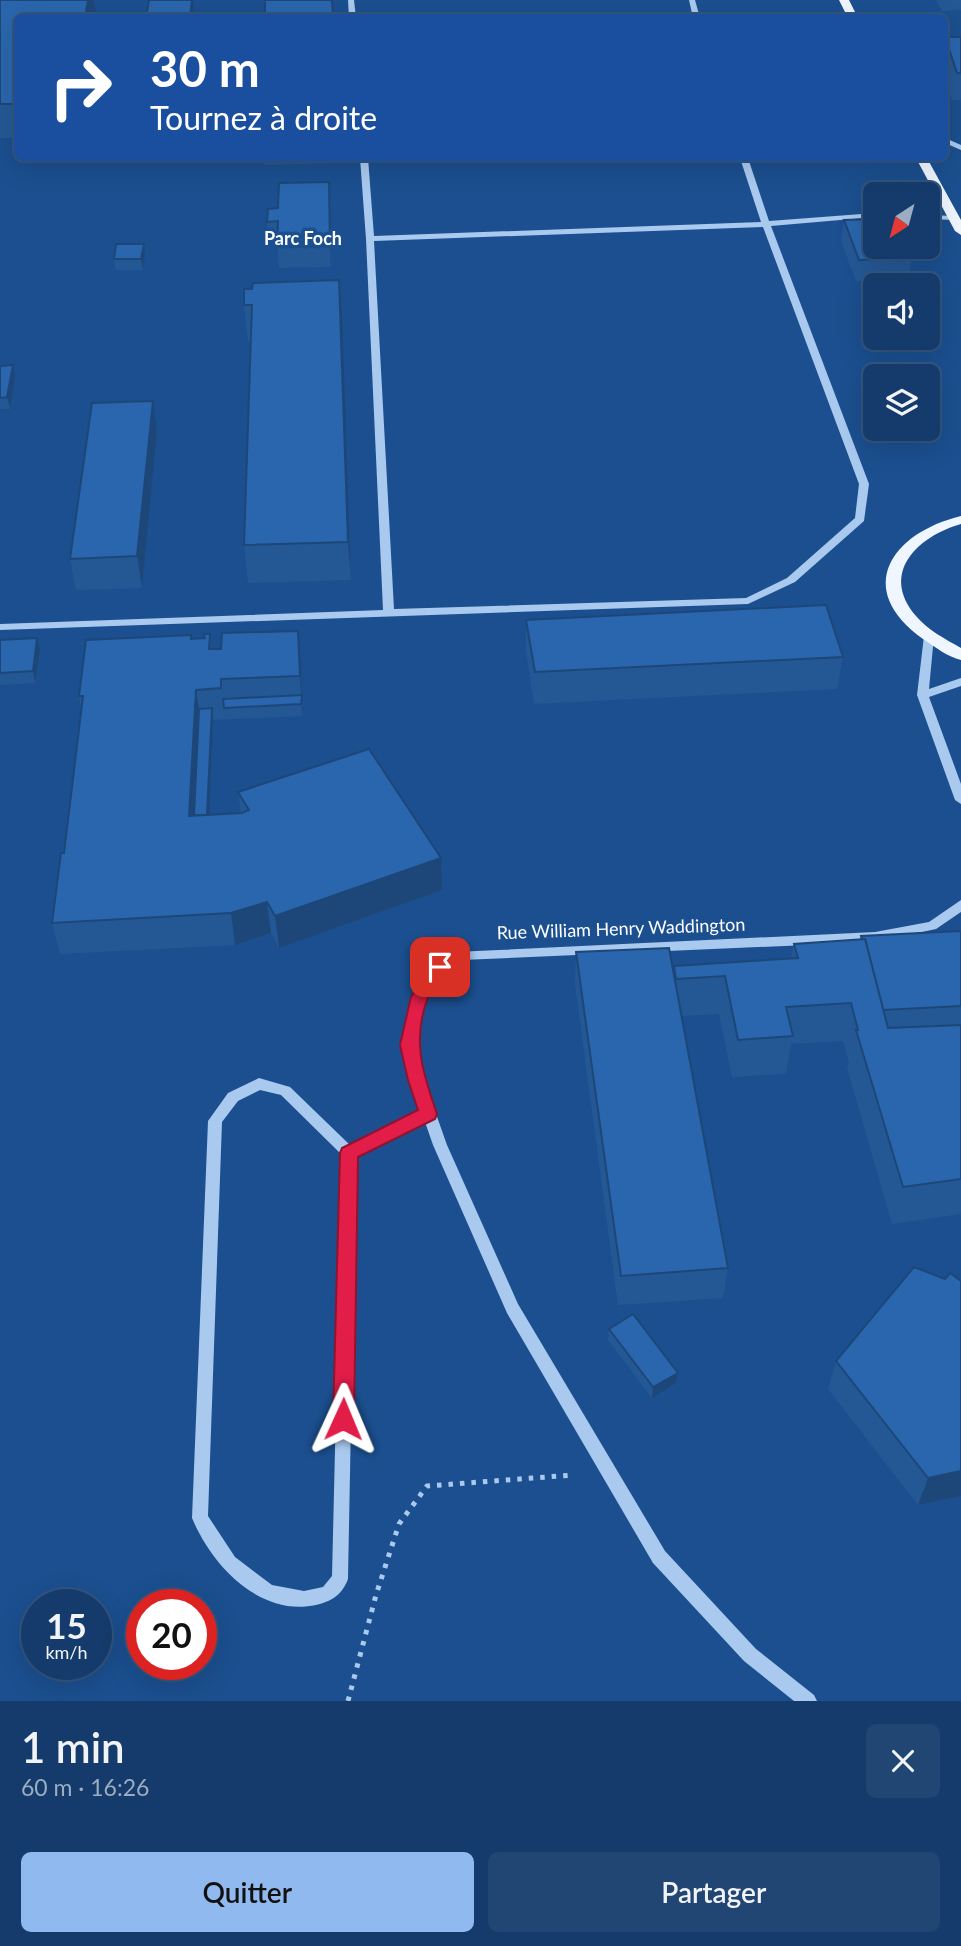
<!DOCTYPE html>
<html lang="fr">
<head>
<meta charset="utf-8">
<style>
	:root { --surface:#143b6b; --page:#214673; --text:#f1f3f6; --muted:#9dadc1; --line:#33557e; --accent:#90b9f0 }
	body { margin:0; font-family:Lato,sans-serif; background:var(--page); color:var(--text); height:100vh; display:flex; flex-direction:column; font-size:26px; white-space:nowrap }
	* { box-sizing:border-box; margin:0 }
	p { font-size:23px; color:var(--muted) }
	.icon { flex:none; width:38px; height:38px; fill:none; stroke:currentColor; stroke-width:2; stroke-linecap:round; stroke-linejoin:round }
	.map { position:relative; height:1701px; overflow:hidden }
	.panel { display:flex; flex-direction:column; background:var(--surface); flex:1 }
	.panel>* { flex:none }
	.top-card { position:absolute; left:14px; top:14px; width:934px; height:147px; border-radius:10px; box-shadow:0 7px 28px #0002,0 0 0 2px var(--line); background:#1a4fa0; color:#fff; overflow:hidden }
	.needle { width:46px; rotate:216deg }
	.fabs { position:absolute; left:863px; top:182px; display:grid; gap:14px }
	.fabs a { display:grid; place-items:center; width:77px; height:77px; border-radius:10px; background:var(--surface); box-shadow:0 7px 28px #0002,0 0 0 2px var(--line); font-size:35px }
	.speed { position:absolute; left:21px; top:1589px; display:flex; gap:14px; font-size:35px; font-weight:700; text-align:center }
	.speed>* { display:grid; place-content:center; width:91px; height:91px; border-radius:50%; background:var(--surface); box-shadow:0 7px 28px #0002,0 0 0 2px var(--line); line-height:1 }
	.speed small { font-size:18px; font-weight:400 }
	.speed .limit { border:10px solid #d22; background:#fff; color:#111 }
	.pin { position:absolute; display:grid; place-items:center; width:60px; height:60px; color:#fff; margin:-30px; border-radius:14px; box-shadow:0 4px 10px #0006 }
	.me { position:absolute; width:77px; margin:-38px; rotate:1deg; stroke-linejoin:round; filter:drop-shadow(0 0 5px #0008) }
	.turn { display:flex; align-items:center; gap:24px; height:147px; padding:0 21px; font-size:32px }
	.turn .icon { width:91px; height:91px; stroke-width:2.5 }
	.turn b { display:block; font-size:49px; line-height:60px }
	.round { display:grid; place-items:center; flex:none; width:74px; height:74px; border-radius:10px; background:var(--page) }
	.overview { display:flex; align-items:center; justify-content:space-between; height:119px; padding:0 21px }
	h1 { font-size:42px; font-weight:600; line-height:52px }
	.primary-button { display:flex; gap:14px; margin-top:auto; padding:14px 21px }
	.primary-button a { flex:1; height:80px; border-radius:10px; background:var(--accent); color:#111; font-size:28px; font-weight:600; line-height:80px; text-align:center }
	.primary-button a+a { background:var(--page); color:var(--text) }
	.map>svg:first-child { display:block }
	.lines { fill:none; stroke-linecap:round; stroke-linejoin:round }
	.path { stroke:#a9c9ee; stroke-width:5; stroke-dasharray:4.5 7; stroke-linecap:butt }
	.minor { fill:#a9c9ee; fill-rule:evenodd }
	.major { fill:#f0f6ff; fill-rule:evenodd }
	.wall { fill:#245895 }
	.shaded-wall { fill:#1d4779 }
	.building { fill:#2a66ad; stroke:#1d4779; stroke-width:2 }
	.route { fill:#e11d48; stroke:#92132f; stroke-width:2 }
	.labels { text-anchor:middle; stroke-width:7; stroke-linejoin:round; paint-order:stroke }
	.far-quarter-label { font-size:18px; font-weight:bold; fill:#fff; stroke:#1b4f8f }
	.street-label { font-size:18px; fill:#fff; stroke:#1b4f8f }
</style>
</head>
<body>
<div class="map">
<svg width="961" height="1701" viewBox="0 0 961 1701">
	<rect width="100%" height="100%" fill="#1b4f8f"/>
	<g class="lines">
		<path class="path" d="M348,1701L376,1595L399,1524L427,1486L573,1475"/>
		<g class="minor">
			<path d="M348,0H354L356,18H349Z"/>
			<path d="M689,0H695L700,18H693Z"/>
			<path d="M945,138L961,145V150L945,143Z"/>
			<path d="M360,158H368L374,236L761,222L740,158H748L769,221L875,213V217L771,226L869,484L864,521L795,582L748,604L0,630V624L383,610L366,239ZM763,227L859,484L855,518L787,578L746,598L394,609L374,241Z"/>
			<path d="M928,215L954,216L958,218L954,220L928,219Z"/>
			<path d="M929,633L934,636L929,689L961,678V686L929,697L961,784V804L955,800L917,695L924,636Z"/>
			<path d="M961,900V912L936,929L875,942L462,960L445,970L425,998L416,1045L424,1080L447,1145L518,1304L665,1551L756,1649L814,1695L817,1701H794L744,1661L653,1563L507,1313L433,1145L425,1122L356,1156L348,1579C342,1595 332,1601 316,1605C260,1617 212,1566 192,1518L208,1121L228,1093L259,1078L290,1087L351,1146L421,1111L410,1080L402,1045L412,997L435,964L455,952L875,932L929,922ZM260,1090L281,1095L342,1155L332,1576L323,1587L304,1591L272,1585L235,1557L208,1516L222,1122L238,1101Z"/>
		</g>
		<g class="major">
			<path d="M839,0H849L858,18H848Z"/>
			<path d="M916,158H927L961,220V235L955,231Z"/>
			<path d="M961,516V524C918,536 879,573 916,616C928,630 945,639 961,648V660C948,657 935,647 923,639C853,589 891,533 961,516Z"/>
		</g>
	</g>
	<g class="wall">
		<path d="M0,0L96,14L18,18V138H0Z"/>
		<path d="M936,0H961V10L942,11Z"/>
		<path d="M945,37H961V100H952L945,78Z"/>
		<path d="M264,158H338V163L264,165Z"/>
		<path d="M329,182L331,267L279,268L277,242H269L267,222L278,208Z"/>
		<path d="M844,220L912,258L908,279L856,281L841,241Z"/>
		<path d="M144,244L145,255L143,270H116L114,259Z"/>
		<path d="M339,280L351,580L248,583L244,545L251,341H248L244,305L252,289Z"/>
		<path d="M13,365L15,377L10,409H0V366Z"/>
		<path d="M157,432L142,588L76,590L70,559Z"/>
		<path d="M526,620L843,657L837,689L534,704L526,651Z"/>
		<path d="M298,631L301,662L302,716L213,720L209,815L241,813L238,792L441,858L442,890L279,948L271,933L235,945L60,954L52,923L64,853L81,708L79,696L191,639L212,649H221Z"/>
		<path d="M0,640L40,650L35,683L0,685Z"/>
		<path d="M961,931V1214L892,1224L847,1068L849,1063L843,1041L791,1044L786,1074L732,1077L719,1014L681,1016L728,1268L723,1298L618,1305L575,984L576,952L673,972L674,966L791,958L794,944L860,939L861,936Z"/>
		<path d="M609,1329L678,1373L676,1383L652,1398L608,1340Z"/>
		<path d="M836,1361L961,1496L918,1505L828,1389Z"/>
	</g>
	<g class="shaded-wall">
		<path d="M88,0H94L96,14L95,18H85Z"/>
		<path d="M192,0H193L194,18H190Z"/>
		<path d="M329,182L330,203L331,267L330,246Z"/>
		<path d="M144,244L145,255L143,270L141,259Z"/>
		<path d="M339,280L342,315L351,580L348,542Z"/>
		<path d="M13,365L15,377L10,409L7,397Z"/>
		<path d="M153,401L157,432L142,588L137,556Z"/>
		<path d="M298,631L301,662L302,716L300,676Z"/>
		<path d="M37,638L40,650L35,683L33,671Z"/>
		<path d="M196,690L201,721L195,835L189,816Z"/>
		<path d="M212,708L213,720L208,846L206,834Z"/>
		<path d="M441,858L442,890L279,948L275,916Z"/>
		<path d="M267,902L271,933L235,945L231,913Z"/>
		<path d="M678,1373L676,1383L652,1398L653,1387Z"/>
		<path d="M961,1471V1496L918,1505L928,1478Z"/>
	</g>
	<g class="building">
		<path d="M0,0H88L85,18H18V104H0Z"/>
		<path d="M149,0H192L190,18H146Z"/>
		<path d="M265,0H332L333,18H265Z"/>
		<path d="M945,37H961V73H957Z"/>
		<path d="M329,182L330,246L277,247L278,221L267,222L268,209L278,208L279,183Z"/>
		<path d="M875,219V247H907L912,258L859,260L844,220Z"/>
		<path d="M116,244H144L141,259H114Z"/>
		<path d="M339,280L348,542L244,545L252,305H244V289H252L253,283Z"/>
		<path d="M13,365L7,397L0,398V366Z"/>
		<path d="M153,401L137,556L70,559L92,403Z"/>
		<path d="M826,605L843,657L535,672L526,620Z"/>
		<path d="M298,631L300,676L221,679V688L196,690L189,816L242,813L249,810L238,792L369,749L441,858L275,916L267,902L231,913L52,923L61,853H64L83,696H79L86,640L191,635V639L205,638L204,634H210L209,649H221L222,633Z"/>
		<path d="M37,638L33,671L0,673V640Z"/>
		<path d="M302,695L301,704L224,708L223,699Z"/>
		<path d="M212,708L207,815H194L199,709Z"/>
		<path d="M961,931V1006L883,1010L865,939H862L861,936Z"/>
		<path d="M865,939L888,1028L961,1025V1179L903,1187L856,1030H858L851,1003L786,1007L793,1036L738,1040L725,976L676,979L674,966L798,958L794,944Z"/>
		<path d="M669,948L728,1268L621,1276L576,952Z"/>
		<path d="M914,1267L945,1279L950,1273L961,1281V1471L928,1478L836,1361Z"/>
		<path d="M633,1314L678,1373L653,1387L609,1329Z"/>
	</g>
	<path class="route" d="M440,960L446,962L448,967C442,978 432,988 427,1000C412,1041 423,1074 437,1114L435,1119L358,1157L354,1419L351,1426L343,1429L336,1426L333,1419L340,1153L342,1148L418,1110L408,1080L400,1045L411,997L434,962Z"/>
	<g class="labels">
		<g class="far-quarter-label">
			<text x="303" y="245">Parc Foch</text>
		</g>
		<g class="street-label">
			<text transform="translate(621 929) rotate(-2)" y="6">Rue William Henry Waddington</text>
		</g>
	</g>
</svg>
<div class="fabs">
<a><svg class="needle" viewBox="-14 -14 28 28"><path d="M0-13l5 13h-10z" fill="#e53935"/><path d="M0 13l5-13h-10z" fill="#9dadc1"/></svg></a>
<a><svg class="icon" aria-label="sound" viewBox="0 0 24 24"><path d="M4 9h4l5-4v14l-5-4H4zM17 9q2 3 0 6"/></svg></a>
<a><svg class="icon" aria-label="layers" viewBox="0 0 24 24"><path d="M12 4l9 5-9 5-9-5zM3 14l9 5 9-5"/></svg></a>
</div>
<div class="speed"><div>15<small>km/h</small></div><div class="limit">20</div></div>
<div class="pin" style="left:440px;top:967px;background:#d93025"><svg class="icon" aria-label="arrive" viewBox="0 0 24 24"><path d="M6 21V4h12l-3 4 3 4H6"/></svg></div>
<svg class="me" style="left:343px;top:1419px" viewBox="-20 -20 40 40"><path d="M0-17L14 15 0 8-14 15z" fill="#e11d48" stroke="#fff" stroke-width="4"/></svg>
<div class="top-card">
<div class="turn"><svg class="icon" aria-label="right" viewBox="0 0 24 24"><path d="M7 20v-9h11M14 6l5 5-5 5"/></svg><div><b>30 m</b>Tournez à droite</div></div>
</div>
</div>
<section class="panel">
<div class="overview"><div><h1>1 min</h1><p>60 m · 16:26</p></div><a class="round"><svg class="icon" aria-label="close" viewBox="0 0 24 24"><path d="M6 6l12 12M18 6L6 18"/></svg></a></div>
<div class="primary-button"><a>Quitter</a><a>Partager</a></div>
</section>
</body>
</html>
